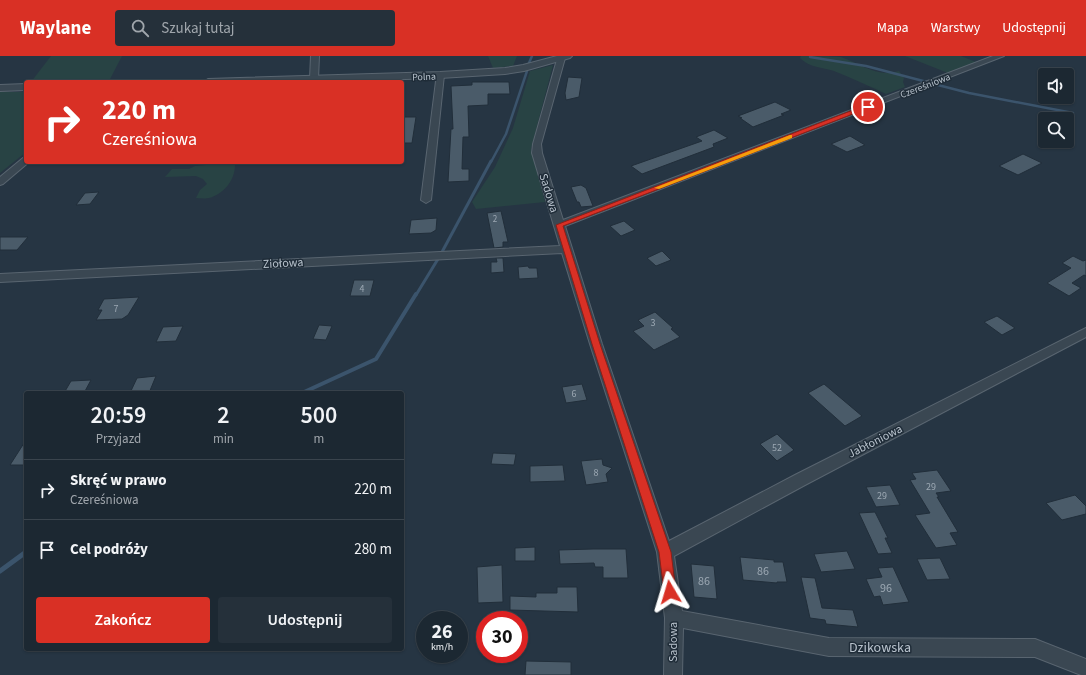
<!DOCTYPE html>
<html lang="pl">
<head>
<meta charset="utf-8">
<style>
	:root { --surface:#1c2832; --page:#25303a; --text:#f1f3f6; --muted:#a0a6ac; --line:#3a444d; --accent:#d93025 }
	body { margin:0; font-family:"Source Sans 3",sans-serif; background:var(--page); color:var(--text); height:100vh; display:flex; flex-direction:column; font-size:15px; white-space:nowrap }
	* { box-sizing:border-box; margin:0 }
	p { font-size:13px; color:var(--muted) }
	.icon { flex:none; width:22px; height:22px; fill:none; stroke:currentColor; stroke-width:2; stroke-linecap:round; stroke-linejoin:round }
	.map { position:relative; flex:1; overflow:hidden }
	.side { position:absolute; left:24px; top:335px; width:380px; height:260px; display:flex; flex-direction:column; background:var(--surface); border-radius:4px; box-shadow:0 1px 3px #0004,0 0 0 1px var(--line) }
	.side>* { flex:none }
	.banner { position:absolute; left:24px; top:24px; width:380px; height:84px; border-radius:4px; box-shadow:0 1px 3px #0004,0 0 0 1px var(--line); background:#d93025; color:#fff; overflow:hidden }
	.tools { position:absolute; left:1038px; top:12px; display:grid; gap:8px }
	.tools a { display:grid; place-items:center; width:36px; height:36px; border-radius:4px; background:var(--surface); box-shadow:0 1px 3px #0004,0 0 0 1px var(--line); font-size:20px }
	.speed { position:absolute; left:416px; top:555px; display:flex; gap:8px; font-size:20px; font-weight:700; text-align:center }
	.speed>* { display:grid; place-content:center; width:52px; height:52px; border-radius:50%; background:var(--surface); box-shadow:0 1px 3px #0004,0 0 0 1px var(--line); line-height:1 }
	.speed small { font-size:10px; font-weight:400 }
	.speed .limit { border:6px solid #d22; background:#fff; color:#111 }
	.pin { position:absolute; display:grid; place-items:center; width:34px; height:34px; color:#fff; margin:-17px; border:2px solid #fff; border-radius:50%; box-shadow:0 1px 4px #0007 }
	.me { position:absolute; width:44px; margin:-22px; rotate:353deg; stroke-linejoin:round; filter:drop-shadow(0 0 3px #0008) }
	.turn { display:flex; align-items:center; gap:14px; height:84px; padding:0 12px; font-size:18px }
	.turn .icon { width:52px; height:52px; stroke-width:2.5 }
	.turn b { display:block; font-size:28px; line-height:34px }
	.eta { display:flex; justify-content:space-evenly; align-items:center; height:68px; text-align:center }
	.eta b { font-size:24px; font-weight:600; line-height:28px }
	.button { display:flex; gap:8px; margin-top:auto; padding:8px 12px }
	.button a { flex:1; height:46px; border-radius:4px; background:var(--accent); color:#fff; font-size:16px; font-weight:600; line-height:46px; text-align:center }
	.button a+a { background:var(--page); color:var(--text) }
	ul { padding:0; list-style:none }
	li { display:flex; align-items:center; gap:12px; height:60px; padding:0 12px; border-top:1px solid var(--line) }
	li div { flex:1 }
	li b { display:block; font-size:15px }
	li em { font-style:normal }
	header { display:flex; align-items:center; gap:24px; box-sizing:border-box; height:56px; padding:0 20px; background:var(--accent); color:#fff }
	header strong { font-size:19px }
	nav { display:flex; gap:22px; margin-inline-start:auto; font-size:14px }
	.search { width:280px; height:36px; background:var(--page); display:flex; align-items:center; gap:10px; box-sizing:border-box; padding:0 14px; border-radius:4px; color:var(--muted); font-size:15px }
	.map>svg:first-child { display:block }
	.green { fill:#284344 }
	.lines { fill:none; stroke-linecap:round; stroke-linejoin:round }
	.stream-far3 { stroke:#3b546c; stroke-width:2.5 }
	.stream-far2 { stroke:#3b546c; stroke-width:3 }
	.stream-far1 { stroke:#3b546c; stroke-width:4 }
	.stream { stroke:#3b546c; stroke-width:5 }
	.building { fill:#4a5b69; stroke:#212e3a }
	.minor-casing { stroke:#596570; stroke-width:2 }
	.tertiary-casing { stroke:#596570; stroke-width:2 }
	.minor { fill:#3a4752; fill-rule:evenodd }
	.tertiary { fill:#3a4752; fill-rule:evenodd }
	.route { fill:#d93025; stroke:#8d1f18 }
	.slow { fill:#f59e0b }
	.labels { text-anchor:middle; stroke-width:3; stroke-linejoin:round; paint-order:stroke }
	.far-number-label { font-size:9px; fill:#9ca8b3 }
	.far-street-label { font-size:10px; fill:#b8c2cc; stroke:#1f2c38 }
	.number-label { font-size:10px; fill:#9ca8b3 }
	.street-label { font-size:12px; fill:#b8c2cc; stroke:#1f2c38 }
	.near-number-label { font-size:12px; fill:#9ca8b3 }
	.near-street-label { font-size:14px; fill:#b8c2cc; stroke:#1f2c38 }
</style>
</head>
<body>
<header>
<strong>Waylane</strong>
<div class="search"><svg class="icon" aria-label="search" viewBox="0 0 24 24"><circle cx="10" cy="10" r="6"/><path d="M15 15l6 6"/></svg>Szukaj tutaj</div>
<nav><a>Mapa</a><a>Warstwy</a><a>Udostępnij</a></nav>
</header>
<div class="map">
<svg width="1086" height="619" viewBox="0 0 1086 619">
	<rect width="100%" height="100%" fill="#263543"/>
	<g class="green">
		<path d="M51,0H122L109,25L31,26Z"/>
		<path d="M488,0H517L513,10L493,12Z"/>
		<path d="M801,0C811,0 832,0 841,1C860,8 878,22 899,15L904,22L903,26L905,31L886,38C869,30 852,22 834,15C822,11 810,12 800,2Z"/>
		<path d="M905,0H961L976,6L948,17Z"/>
		<path d="M553,9L531,93L545,146L476,153L472,146L495,111L513,72L530,15Z"/>
		<path d="M0,36H26V96L0,117Z"/>
		<path d="M228,107L235,109C235,124 224,138 209,142C205,143 200,142 196,142L200,134L207,128L203,123L196,120L165,121L172,113H189L195,110Z"/>
	</g>
	<g class="lines">
		<g class="stream-far3">
			<path d="M810,1L866,10L927,26"/>
			<path d="M529,7L532,0"/>
			<path d="M934,28L969,37L1073,57"/>
			<path d="M491,106L506,78L527,15"/>
		</g>
		<g class="stream-far2">
			<path d="M442,196L491,105"/>
			<path d="M416,239L438,203"/>
		</g>
		<path class="stream-far1" d="M302,337L376,303L416,238"/>
		<path class="stream" d="M0,515L26,496"/>
	</g>
	<g class="building">
		<path d="M568,21L582,22L579,41L566,44L565,37Z"/>
		<path d="M472,26H509L510,38H488V49L468,50L469,81H463L462,113H469V125L448,126L451,73H453L451,30L472,29Z"/>
		<path d="M775,46L791,54L781,58L784,59L753,71L740,62H742L738,60Z"/>
		<path d="M404,61H416L412,87H402V65H404Z"/>
		<path d="M714,74L728,82L713,88L714,91L642,118L631,110L702,85L696,81Z"/>
		<path d="M850,80L865,89L847,96L831,88Z"/>
		<path d="M1023,98L1042,107L1018,119L999,110Z"/>
		<path d="M581,129L586,132L593,150L581,151L579,146H577L571,131Z"/>
		<path d="M99,136L90,148L76,149L85,137Z"/>
		<path d="M501,155L508,186H503V191L494,192L487,157Z"/>
		<path d="M437,162L436,174L431,177L409,178L411,164Z"/>
		<path d="M624,165L635,174L621,180L610,170Z"/>
		<path d="M0,181H28L17,194H0Z"/>
		<path d="M662,195L671,204L656,210L647,202Z"/>
		<path d="M1073,200L1083,205L1086,204V220L1084,219L1072,227L1081,232L1069,240L1047,227L1071,212L1062,207Z"/>
		<path d="M496,202H503L504,216L491,217V206H497Z"/>
		<path d="M528,210L529,212H537L538,222L519,223L518,211Z"/>
		<path d="M354,224H374L370,240H350Z"/>
		<path d="M139,241L128,259L122,263L96,264L102,254H98L104,243Z"/>
		<path d="M655,256L673,272L671,273L680,281L654,294L633,275L644,270L638,264Z"/>
		<path d="M997,260L1015,272L1002,279L984,266Z"/>
		<path d="M319,269L332,270L326,284L313,283Z"/>
		<path d="M183,270L176,285L156,286L163,271Z"/>
		<path d="M156,320L149,337H130L137,322Z"/>
		<path d="M91,324L84,337H64L71,325Z"/>
		<path d="M582,328L587,344L566,347L562,331Z"/>
		<path d="M824,328L862,360L845,370L808,337Z"/>
		<path d="M777,378L794,394L777,405L760,388Z"/>
		<path d="M26,384V409H10Z"/>
		<path d="M493,397L516,398L514,409L491,408Z"/>
		<path d="M602,403L603,409L612,412L606,418L608,426L586,429L581,405Z"/>
		<path d="M563,409L565,425L530,426V410Z"/>
		<path d="M937,414L951,435L936,437L939,441H937L958,476L950,477L957,489L936,492L915,459L930,457L910,424L916,423L912,417Z"/>
		<path d="M890,429L900,449L876,451L866,431Z"/>
		<path d="M1075,439L1086,450V458L1062,464L1046,447Z"/>
		<path d="M875,456L888,482H885L892,497L878,498L859,457Z"/>
		<path d="M535,491V505H515V492Z"/>
		<path d="M593,493H626L628,522H603V511H595L594,507L560,508L559,494Z"/>
		<path d="M847,495L855,513L821,516L814,498Z"/>
		<path d="M740,501L774,504V506H783L787,526H777V527L743,524Z"/>
		<path d="M940,502L950,523L927,524L917,503Z"/>
		<path d="M691,508L714,510L717,543L694,541Z"/>
		<path d="M502,509L503,546L478,547L477,511Z"/>
		<path d="M893,511L909,546L883,549L880,540L874,541L866,523L882,521L878,512Z"/>
		<path d="M801,521L815,522L822,552L853,554L858,571L826,568L825,564L810,562Z"/>
		<path d="M557,531H577L578,556L510,554V540L536,541V537H557Z"/>
		<path d="M526,605L571,606V619H525Z"/>
	</g>
	<g class="lines">
		<defs>
			<g id="minor">
				<path d="M311,0H319L318,23L314,25L310,23Z"/>
				<path d="M558,0H562L565,2L541,88L542,97L563,164L993,0H1004L565,170L602,288L669,485L795,419L1086,272V281L805,429L674,500L682,555L829,582L1035,583L1086,603V619H1081L1035,601L829,600L683,572L682,619H664L665,562L657,496L590,288L562,197L0,226V218L560,190L532,97L533,88Z"/>
				<path d="M437,17H440L444,19L431,144L426,147L421,144Z"/>
				<path d="M26,101V106H29L3,128L0,129V121L23,102Z"/>
			</g>
			<g id="tertiary">
				<path d="M557,0H572L570,2L524,15L505,18L440,22L303,26H203L208,23L440,16L505,12L523,9Z"/>
				<path d="M26,28V34L0,35V29Z"/>
			</g>
		</defs>
		<use href="#minor" class="minor-casing"/>
		<use href="#tertiary" class="tertiary-casing"/>
		<use href="#minor" class="minor"/>
		<use href="#tertiary" class="tertiary"/>
	</g>
	<path class="route" d="M866,49L871,51L563,170L600,288L671,496L676,536L675,540L670,542L666,540L664,536L659,496L592,288L556,169Z"/>
	<path class="slow" d="M790,79H792V82L659,133L654,132Z"/>
	<g class="labels">
		<g class="far-number-label">
			<text x="495" y="166">2</text>
		</g>
		<g class="far-street-label">
			<text transform="translate(424 20) rotate(-2)" y="4">Polna</text>
			<text transform="translate(925 29) rotate(-21)" y="4">Czereśniowa</text>
		</g>
		<g class="number-label">
			<text x="362" y="236">4</text>
			<text x="116" y="256">7</text>
			<text x="653" y="270">3</text>
			<text x="574" y="341">6</text>
			<text x="777" y="395">52</text>
			<text x="596" y="420">8</text>
			<text x="931" y="434">29</text>
			<text x="882" y="443">29</text>
		</g>
		<g class="street-label">
			<text transform="translate(549 137) rotate(73)" y="4">Sadowa</text>
			<text transform="translate(283 207) rotate(-3)" y="4">Ziołowa</text>
			<text transform="translate(875 385) rotate(-27)" y="4">Jabłoniowa</text>
			<text transform="translate(673 586) rotate(-90)" y="4">Sadowa</text>
		</g>
		<g class="near-number-label">
			<text x="763" y="519">86</text>
			<text x="704" y="529">86</text>
			<text x="886" y="536">96</text>
		</g>
		<g class="near-street-label">
			<text x="880" y="596">Dzikowska</text>
		</g>
	</g>
</svg>
<div class="tools">
<a><svg class="icon" aria-label="sound" viewBox="0 0 24 24"><path d="M4 9h4l5-4v14l-5-4H4zM17 9q2 3 0 6"/></svg></a>
<a><svg class="icon" aria-label="search" viewBox="0 0 24 24"><circle cx="10" cy="10" r="6"/><path d="M15 15l6 6"/></svg></a>
</div>
<div class="speed"><div>26<small>km/h</small></div><div class="limit">30</div></div>
<div class="pin" style="left:868px;top:51px;background:#d93025"><svg class="icon" aria-label="arrive" viewBox="0 0 24 24"><path d="M6 21V4h12l-3 4 3 4H6"/></svg></div>
<svg class="me" style="left:670px;top:536px" viewBox="-20 -20 40 40"><path d="M0-17L14 15 0 8-14 15z" fill="#d93025" stroke="#fff" stroke-width="4"/></svg>
<div class="banner">
<div class="turn"><svg class="icon" aria-label="right" viewBox="0 0 24 24"><path d="M7 20v-9h11M14 6l5 5-5 5"/></svg><div><b>220 m</b>Czereśniowa</div></div>
</div>
<section class="side">
<div class="eta">
<div><b>20:59</b><p>Przyjazd</p></div>
<div><b>2</b><p>min</p></div>
<div><b>500</b><p>m</p></div>
</div>
<ul>
<li><svg class="icon" aria-label="right" viewBox="0 0 24 24"><path d="M7 20v-9h11M14 6l5 5-5 5"/></svg><div><b>Skręć w prawo</b><p>Czereśniowa</p></div><em>220 m</em></li>
<li><svg class="icon" aria-label="arrive" viewBox="0 0 24 24"><path d="M6 21V4h12l-3 4 3 4H6"/></svg><div><b>Cel podróży</b></div><em>280 m</em></li>
</ul>
<div class="button"><a>Zakończ</a><a>Udostępnij</a></div>
</section>
</div>
</body>
</html>
